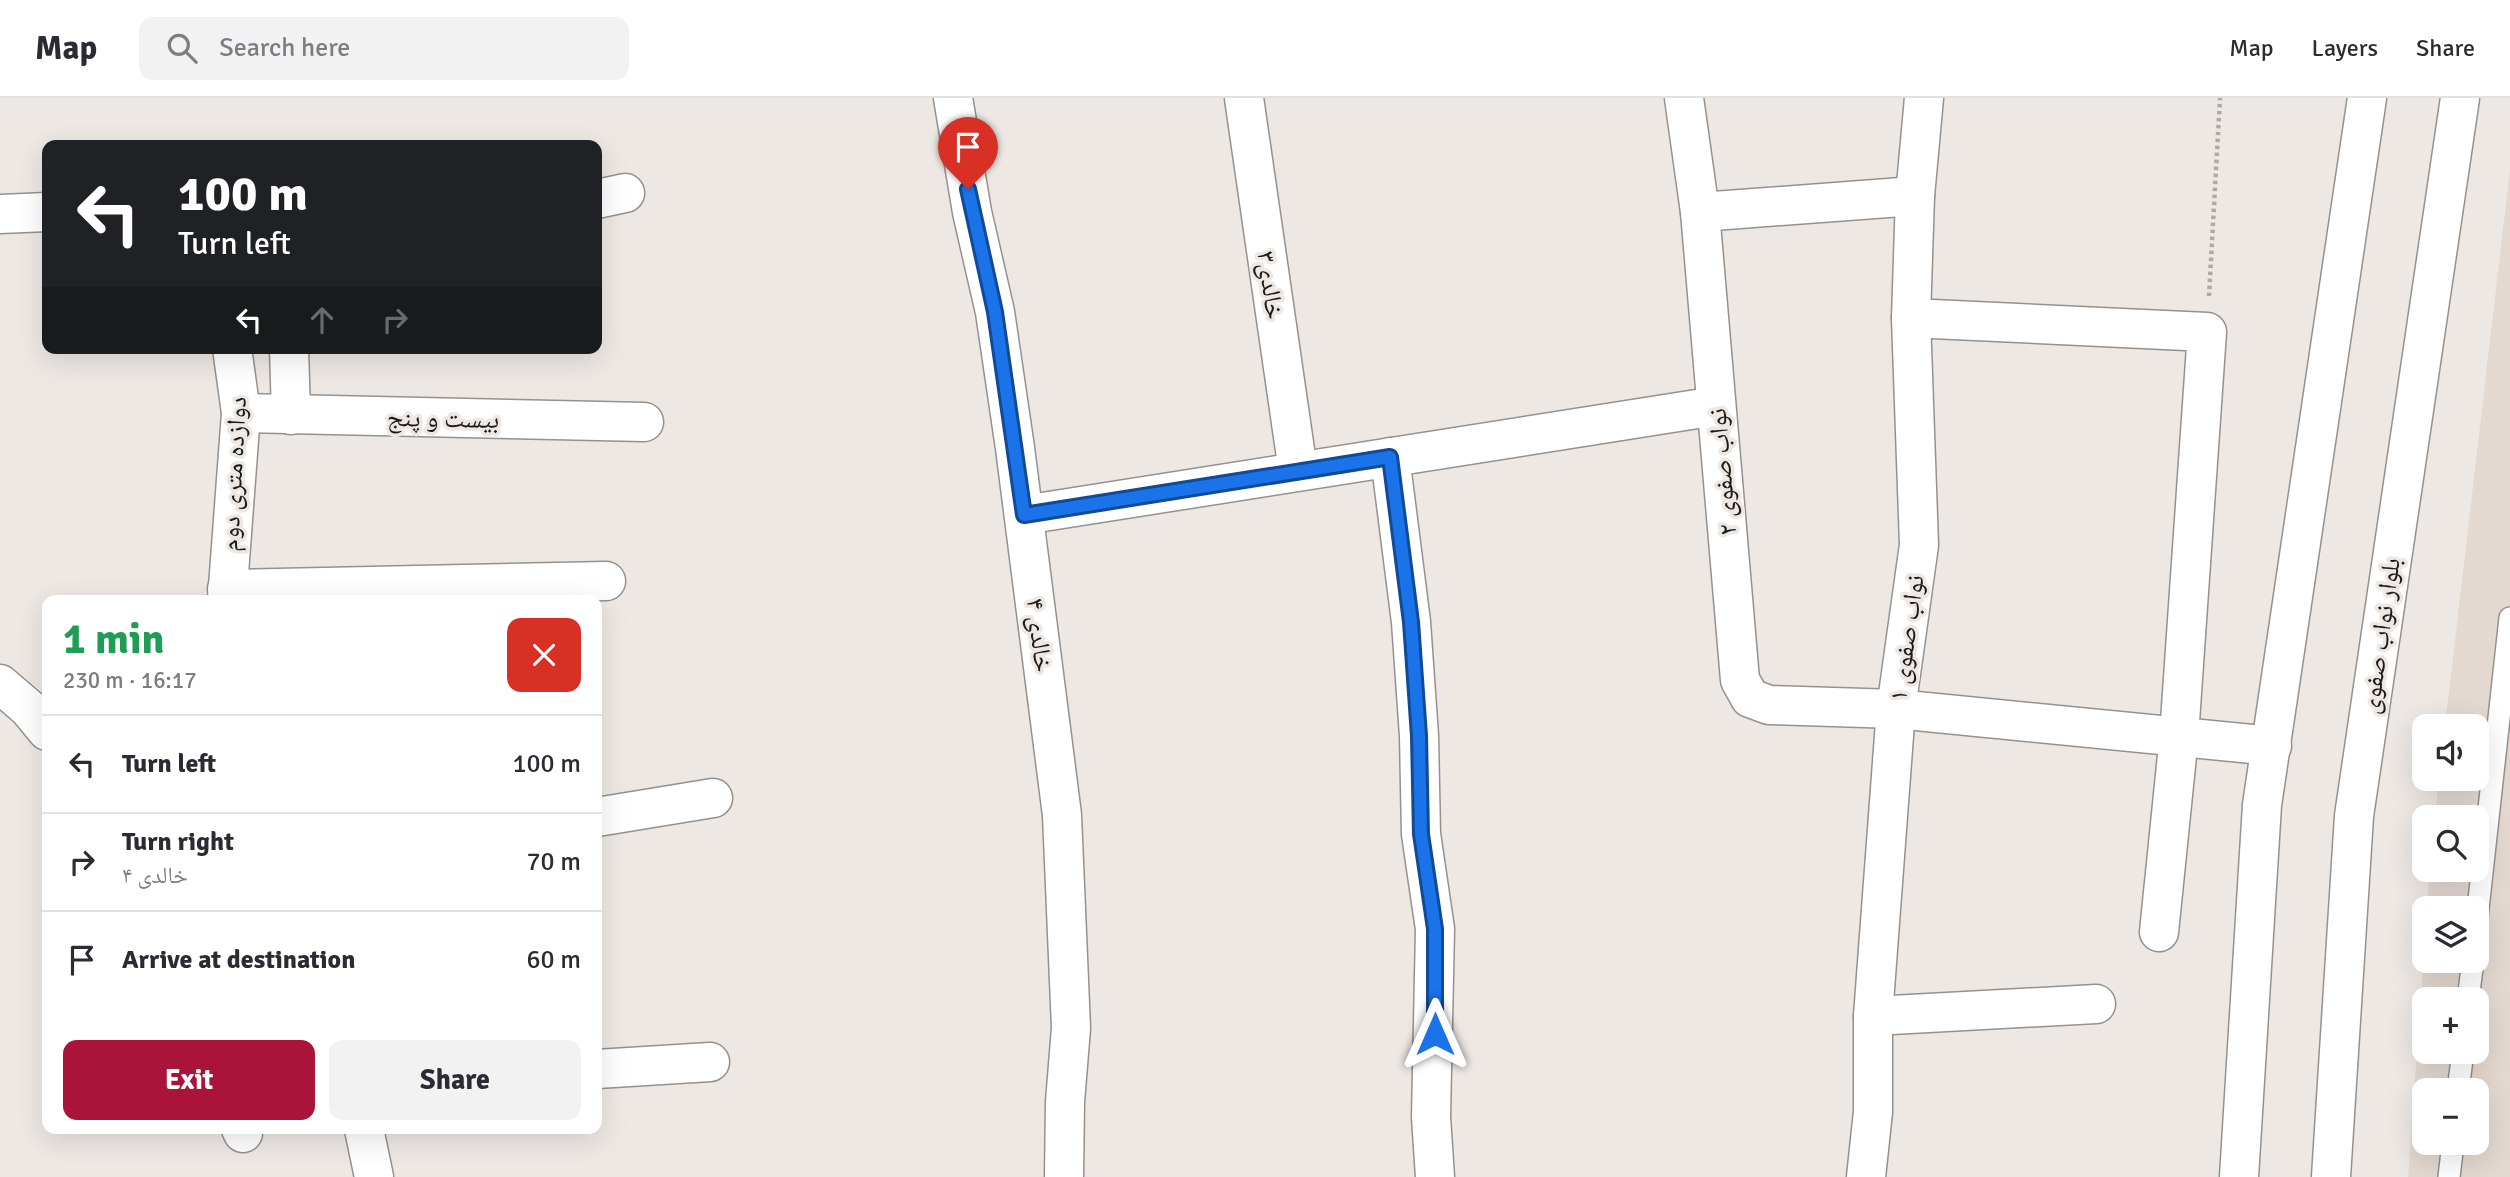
<!DOCTYPE html>
<html lang="en">
<head>
<meta charset="utf-8">
<style>
	:root { --surface:#fff; --page:#f2f2f3; --text:#2b2b33; --muted:#7c7c81; --line:#e1e1e2; --accent:#aa143a }
	body { margin:0; font-family:Signika,"Noto Naskh Arabic",sans-serif; background:var(--page); color:var(--text); height:100vh; display:flex; flex-direction:column; font-size:26px; white-space:nowrap }
	* { box-sizing:border-box; margin:0 }
	p { font-size:23px; color:var(--muted) }
	.icon { flex:none; width:38px; height:38px; fill:none; stroke:currentColor; stroke-width:2; stroke-linecap:round; stroke-linejoin:round }
	.map { position:relative; flex:1; overflow:hidden }
	.drawer { position:absolute; left:42px; top:497px; width:560px; height:539px; display:flex; flex-direction:column; background:var(--surface); border-radius:14px; box-shadow:0 7px 28px #0002 }
	.drawer>* { flex:none }
	.top-card { position:absolute; left:42px; top:42px; width:560px; height:214px; border-radius:14px; box-shadow:0 7px 28px #0002; background:#202124; color:#fff; overflow:hidden }
	.buttons { position:absolute; left:2412px; top:616px; display:grid; gap:14px }
	.buttons a { display:grid; place-items:center; width:77px; height:77px; border-radius:14px; background:var(--surface); box-shadow:0 7px 28px #0002; font-size:35px }
	.pin { position:absolute; display:grid; place-items:center; width:60px; height:60px; color:#fff; margin:-72px -30px; border-radius:50% 50% 50% 0; rotate:-45deg; box-shadow:0 0 7px #0007 }
	.pin .icon { rotate:45deg }
	.me { position:absolute; width:77px; margin:-38px; rotate:0deg; stroke-linejoin:round; filter:drop-shadow(0 0 5px #0008) }
	.turn { display:flex; align-items:center; gap:24px; height:147px; padding:0 21px; font-size:32px }
	.turn .icon { width:91px; height:91px; stroke-width:2.5 }
	.turn b { display:block; font-size:49px; line-height:60px }
	.lanes { display:flex; align-items:center; height:66px; padding:0 21px; background:#0003; justify-content:center; gap:35px; direction:ltr }
	.lanes .off { opacity:.35 }
	.round { display:grid; place-items:center; flex:none; width:74px; height:74px; border-radius:14px; background:var(--page) }
	.summary { display:flex; align-items:center; justify-content:space-between; height:119px; padding:0 21px }
	h1 { font-size:42px; font-weight:700; line-height:52px; color:#1e9e55 }
	.cta { display:flex; gap:14px; margin-top:auto; padding:14px 21px }
	.cta a { flex:1; height:80px; border-radius:14px; background:var(--accent); color:#fff; font-size:28px; font-weight:700; line-height:80px; text-align:center }
	.cta a+a { background:var(--page); color:var(--text) }
	ul { padding:0; list-style:none }
	li { display:flex; align-items:center; gap:21px; height:98px; padding:0 21px; border-top:2px solid var(--line) }
	li div { flex:1 }
	li b { display:block; font-size:26px }
	li em { font-style:normal }
	header { display:flex; align-items:center; gap:42px; box-sizing:border-box; height:98px; padding:0 35px; background:var(--surface); border-bottom:2px solid var(--line) }
	header strong { font-size:33px }
	nav { display:flex; gap:38px; margin-inline-start:auto; font-size:24px }
	.search { width:490px; height:63px; background:var(--page); display:flex; align-items:center; gap:18px; box-sizing:border-box; padding:0 24px; border-radius:14px; color:var(--muted); font-size:26px }
	.map>svg:first-child { display:block }
	.built { fill:#e4d9d0; fill-rule:evenodd }
	.lines { fill:none; stroke-linecap:round; stroke-linejoin:round }
	.service-casing { stroke:#96918d; stroke-width:24 }
	.minor-casing { stroke:#96918d; stroke-width:41 }
	.primary-casing { stroke:#96918d; stroke-width:41 }
	.path { stroke:#ada9a6; stroke-width:4.5; stroke-dasharray:3.5 3.5; stroke-linecap:butt }
	.service { stroke:#fff; stroke-width:21 }
	.minor { stroke:#fff; stroke-width:38 }
	.primary { stroke:#fff; stroke-width:38 }
	.route-casing { stroke:#114b97; stroke-width:18 }
	.route { stroke:#1a73e8; stroke-width:12 }
	.labels { text-anchor:middle; stroke-width:7; stroke-linejoin:round; paint-order:stroke }
	.street-label { font-size:26px; fill:#1d1b1a; stroke:#ede8e4 }
</style>
</head>
<body>
<header>
<strong>Map</strong>
<div class="search"><svg class="icon" aria-label="search" viewBox="0 0 24 24"><circle cx="10" cy="10" r="6"/><path d="M15 15l6 6"/></svg>Search here</div>
<nav><a>Map</a><a>Layers</a><a>Share</a></nav>
</header>
<div class="map">
<svg width="2510" height="1079" viewBox="0 0 2510 1079">
	<rect width="100%" height="100%" fill="#ede8e4"/>
	<path class="built" d="M2510,71V1079H2408L2424,856V863H2476V810H2427L2430,772H2476V719H2435L2439,681H2476V628H2445ZM2424,901H2476V954H2424ZM2424,992H2476V1045H2424Z"/>
	<g class="lines">
		<defs>
			<g id="service">
				<path d="M2476,829L2510,520"/>
				<path d="M2468,901L2473,863"/>
				<path d="M2458,992L2463,954"/>
				<path d="M2449,1079L2453,1045"/>
			</g>
			<g id="minor">
				<path d="M953,0L972,114L995,214L1015,350L1062,717L1071,930L1065,1004L1064,1079"/>
				<path d="M1244,0L1298,373"/>
				<path d="M1684,0L1700,114L1740,582L1750,600L1769,607L1896,611L2272,648"/>
				<path d="M597,101L625,95"/>
				<path d="M1700,114L1915,98"/>
				<path d="M0,116L47,114"/>
				<path d="M1911,220L2207,234L2179,638L2159,834"/>
				<path d="M289,250L291,317"/>
				<path d="M241,315L644,324"/>
				<path d="M1390,359L1411,524L1419,638L1421,736L1435,831L1431,1019L1435,1079"/>
				<path d="M1024,417L1716,308"/>
				<path d="M227,491L606,483"/>
				<path d="M227,502L241,315L232,250"/>
				<path d="M0,586L28,610L47,633"/>
				<path d="M597,719L713,700"/>
				<path d="M1873,918L2096,906"/>
				<path d="M597,971L710,964"/>
				<path d="M241,1031L243,1035"/>
				<path d="M364,1031L374,1079"/>
				<path d="M1866,1079L1873,1014V918L1896,611L1919,447L1911,220L1915,98L1924,0"/>
			</g>
			<g id="primary">
				<path d="M2239,1079L2262,707L2367,0"/>
				<path d="M2331,1079L2354,718L2460,0"/>
			</g>
		</defs>
		<use href="#service" class="service-casing"/>
		<use href="#minor" class="minor-casing"/>
		<use href="#primary" class="primary-casing"/>
		<path class="path" d="M2209,198L2220,0"/>
		<use href="#service" class="service"/>
		<use href="#minor" class="minor"/>
		<use href="#primary" class="primary"/>
	</g>
	<g class="lines">
		<defs>
			<path id="route" d="M968,91L995,214L1024,417L1390,359L1411,524L1419,638L1421,736L1435,831V936"/>
		</defs>
		<use href="#route" class="route-casing"/>
		<use href="#route" class="route"/>
	</g>
	<g class="labels">
		<g class="street-label">
			<text transform="translate(1271 187) rotate(82)" y="9">خالدی۳</text>
			<text transform="translate(443 320) rotate(1)" y="9">بیست و پنج</text>
			<text transform="translate(1722 374) rotate(-95)" y="9">نواب صفوی ۲</text>
			<text transform="translate(233 376) rotate(-87)" y="9">دوازده متری دوم</text>
			<text transform="translate(1040 537) rotate(83)" y="9">خالدی ۴</text>
			<text transform="translate(2380 538) rotate(-82)" y="9">بلوار نواب صفوی</text>
			<text transform="translate(1906 540) rotate(-82)" y="9">نواب صفوی ۱</text>
		</g>
	</g>
</svg>
<div class="buttons">
<a><svg class="icon" aria-label="sound" viewBox="0 0 24 24"><path d="M4 9h4l5-4v14l-5-4H4zM17 9q2 3 0 6"/></svg></a>
<a><svg class="icon" aria-label="search" viewBox="0 0 24 24"><circle cx="10" cy="10" r="6"/><path d="M15 15l6 6"/></svg></a>
<a><svg class="icon" aria-label="layers" viewBox="0 0 24 24"><path d="M12 4l9 5-9 5-9-5zM3 14l9 5 9-5"/></svg></a>
<a>+</a>
<a>−</a>
</div>
<div class="pin" style="left:968px;top:91px;background:#d93025"><svg class="icon" aria-label="arrive" viewBox="0 0 24 24"><path d="M6 21V4h12l-3 4 3 4H6"/></svg></div>
<svg class="me" style="left:1435px;top:936px" viewBox="-20 -20 40 40"><path d="M0-17L14 15 0 8-14 15z" fill="#1a73e8" stroke="#fff" stroke-width="4"/></svg>
<div class="top-card">
<div class="turn"><svg class="icon" aria-label="left" viewBox="0 0 24 24"><path d="M17 20v-9H6M10 6l-5 5 5 5"/></svg><div><b>100 m</b>Turn left</div></div>
<div class="lanes"><svg class="icon" aria-label="left" viewBox="0 0 24 24"><path d="M17 20v-9H6M10 6l-5 5 5 5"/></svg><svg class="icon off" aria-label="ahead" viewBox="0 0 24 24"><path d="M12 20V5M6 11l6-6 6 6"/></svg><svg class="icon off" aria-label="right" viewBox="0 0 24 24"><path d="M7 20v-9h11M14 6l5 5-5 5"/></svg></div>
</div>
<section class="drawer">
<div class="summary"><div><h1>1 min</h1><p>230 m · 16:17</p></div><a class="round" style="background:#d93025;color:#fff"><svg class="icon" aria-label="close" viewBox="0 0 24 24"><path d="M6 6l12 12M18 6L6 18"/></svg></a></div>
<ul>
<li><svg class="icon" aria-label="left" viewBox="0 0 24 24"><path d="M17 20v-9H6M10 6l-5 5 5 5"/></svg><div><b>Turn left</b></div><em>100 m</em></li>
<li><svg class="icon" aria-label="right" viewBox="0 0 24 24"><path d="M7 20v-9h11M14 6l5 5-5 5"/></svg><div><b>Turn right</b><p>خالدی ۴</p></div><em>70 m</em></li>
<li><svg class="icon" aria-label="arrive" viewBox="0 0 24 24"><path d="M6 21V4h12l-3 4 3 4H6"/></svg><div><b>Arrive at destination</b></div><em>60 m</em></li>
</ul>
<div class="cta"><a>Exit</a><a>Share</a></div>
</section>
</div>
</body>
</html>
